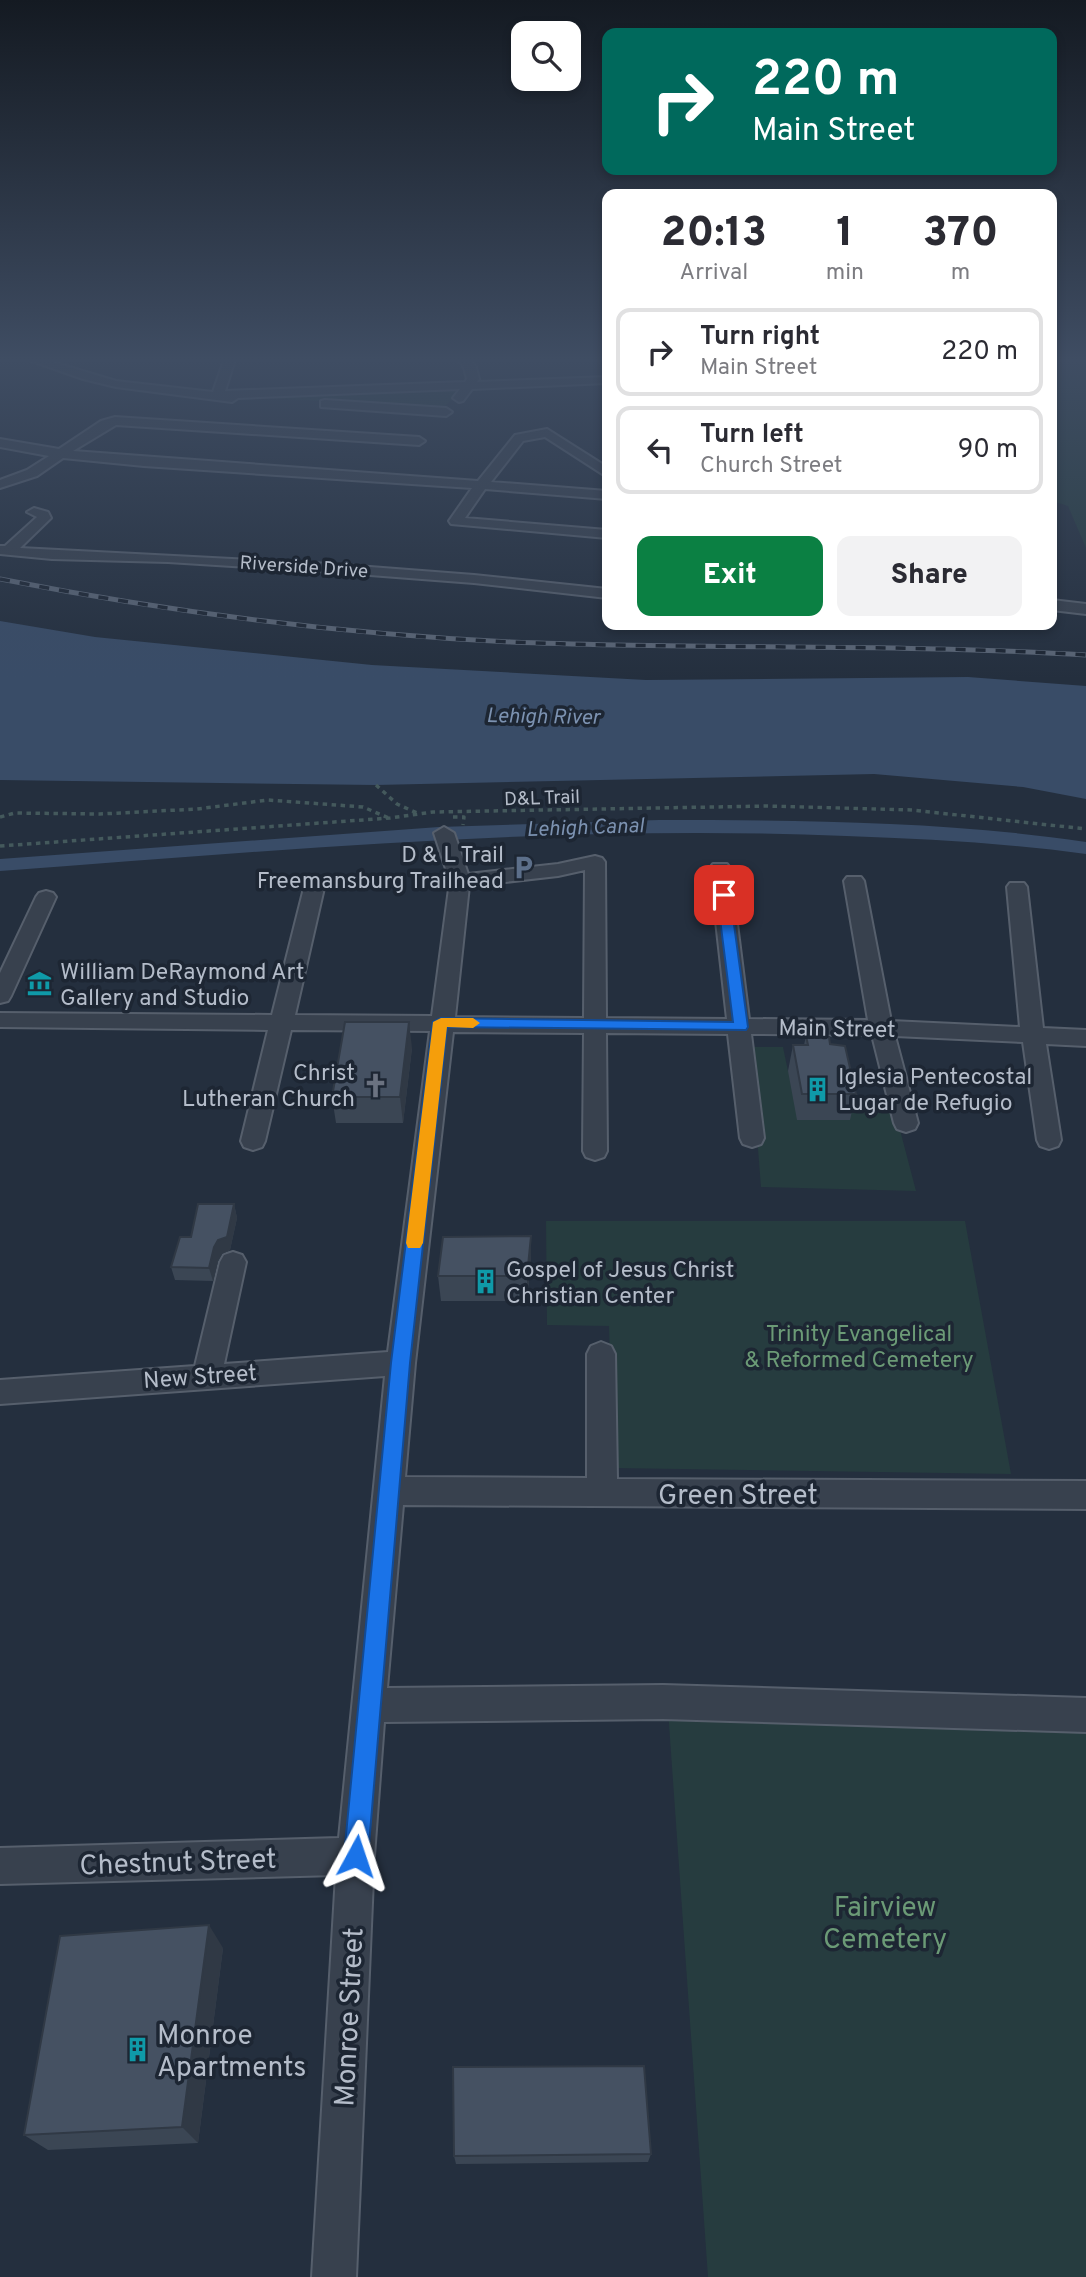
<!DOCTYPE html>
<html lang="en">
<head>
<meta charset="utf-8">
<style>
	:root { --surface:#fff; --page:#f2f2f3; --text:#2b2b33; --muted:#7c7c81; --line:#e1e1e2; --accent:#0b8043 }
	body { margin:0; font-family:Overpass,sans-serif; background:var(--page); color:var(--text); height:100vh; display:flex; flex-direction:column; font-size:26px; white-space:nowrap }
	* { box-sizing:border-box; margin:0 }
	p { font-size:23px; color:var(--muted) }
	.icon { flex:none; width:38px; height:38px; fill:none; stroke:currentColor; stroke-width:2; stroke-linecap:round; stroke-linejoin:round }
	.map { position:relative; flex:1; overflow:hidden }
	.sheet { position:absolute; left:602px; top:189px; width:455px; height:441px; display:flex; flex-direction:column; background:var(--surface); border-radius:14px; box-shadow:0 4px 10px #0003 }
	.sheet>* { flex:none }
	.guide { position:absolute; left:602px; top:28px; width:455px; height:147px; border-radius:14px; box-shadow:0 4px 10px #0003; background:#00695c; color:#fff; overflow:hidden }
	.controls { position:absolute; left:511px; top:21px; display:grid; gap:14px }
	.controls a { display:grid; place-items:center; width:70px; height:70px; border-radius:14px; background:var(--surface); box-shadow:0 4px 10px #0003; font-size:35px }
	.pin { position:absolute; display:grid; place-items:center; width:60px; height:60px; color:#fff; margin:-30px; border-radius:14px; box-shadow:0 4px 10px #0006 }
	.me { position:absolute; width:77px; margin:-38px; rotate:5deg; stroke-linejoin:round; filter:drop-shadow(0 0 5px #0008) }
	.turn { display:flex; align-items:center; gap:24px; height:147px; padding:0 35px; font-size:32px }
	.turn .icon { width:91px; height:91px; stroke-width:2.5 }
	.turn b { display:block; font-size:49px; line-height:60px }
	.eta { display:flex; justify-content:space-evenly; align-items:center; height:119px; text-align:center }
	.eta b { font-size:42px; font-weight:800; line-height:49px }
	.button { display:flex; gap:14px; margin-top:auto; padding:14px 35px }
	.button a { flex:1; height:80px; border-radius:14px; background:var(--accent); color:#fff; font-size:28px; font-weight:800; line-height:80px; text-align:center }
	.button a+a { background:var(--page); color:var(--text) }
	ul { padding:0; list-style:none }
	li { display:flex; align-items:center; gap:21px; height:88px; margin:0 14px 10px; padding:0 21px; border:4px solid var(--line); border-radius:14px }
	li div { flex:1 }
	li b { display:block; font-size:26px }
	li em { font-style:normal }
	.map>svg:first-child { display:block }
	.green { fill:#263c3f }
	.water { fill:#394c67 }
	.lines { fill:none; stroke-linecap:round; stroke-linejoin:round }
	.canal { fill:#394c67; fill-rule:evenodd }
	.minor-casing { stroke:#565f6c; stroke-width:4 }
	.path { stroke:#44595c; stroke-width:3.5; stroke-dasharray:4.5 4.5; stroke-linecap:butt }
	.minor { fill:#38414e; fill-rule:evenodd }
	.rail-casing { stroke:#5a6575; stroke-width:5 }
	.rail { stroke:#1d2633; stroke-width:3.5; stroke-dasharray:10; stroke-linecap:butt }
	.wall { fill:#3b4654 }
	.shaded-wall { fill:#303945 }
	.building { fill:#455162; stroke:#303945; stroke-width:2 }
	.route { fill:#1a73e8; stroke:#114b97; stroke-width:2 }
	.slow { fill:#f59e0b }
	.labels { text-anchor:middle; stroke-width:7; stroke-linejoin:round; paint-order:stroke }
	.far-street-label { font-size:19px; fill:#b4bcc9; stroke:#1d2633 }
	.far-water-label { font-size:21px; font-style:italic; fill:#7c92b1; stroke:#1d2633 }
	.poi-label { font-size:23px; fill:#b4bcc9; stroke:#1d2633; text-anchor:start }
	.street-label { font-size:23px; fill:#b4bcc9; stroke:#1d2633 }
	.park-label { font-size:23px; fill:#6b9a76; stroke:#1d2633 }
	.near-street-label { font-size:28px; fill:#b4bcc9; stroke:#1d2633 }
	.near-park-label { font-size:28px; fill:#6b9a76; stroke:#1d2633 }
	.near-poi-label { font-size:28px; fill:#b4bcc9; stroke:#1d2633; text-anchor:start }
</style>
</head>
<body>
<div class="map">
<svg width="1086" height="2277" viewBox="0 0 1086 2277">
	<rect width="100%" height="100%" fill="#242f3e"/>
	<g class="green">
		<path d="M1052,360H1086V548L1068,506L1052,501Z"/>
		<path d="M459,389L461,391L444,407L437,408L249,397Z"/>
		<path d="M750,1047H783L788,1071L847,1108L894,1107L916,1191L761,1187Z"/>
		<path d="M546,1221H965L1011,1474L613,1468L609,1326L547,1325Z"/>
		<path d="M668,1710L1086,1726V2277H708Z"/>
	</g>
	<path class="water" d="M0,621L95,637L372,665L646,680L968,677L1086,686V799L1023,787L874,774L376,785L0,780Z"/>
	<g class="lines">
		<path class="canal" d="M659,820C801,820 945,821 1086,842V854C1007,843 926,839 846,836C563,824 282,850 0,871V859L439,827Z"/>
		<defs>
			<g id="minor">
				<path d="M29,360H46L116,381L213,392L224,360H235L225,391L465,382L467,379L464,368L459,360H470L476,367L479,379L477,382L607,377V383L472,389L463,401L459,402L453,398L460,389L238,398L232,402L116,387L83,379Z"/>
				<path d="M325,400L446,408L452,412L446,416L321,407V401Z"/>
				<path d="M115,417L419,437L425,441L419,445L116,425L73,451L478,481L515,435L547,429L607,467V477L545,437L523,441L491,482L607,491V499L485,489L465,518L607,530V538L451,524L449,521L472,488L144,466L63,458L37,476L0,488V480L27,470L49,456L0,447V439L59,449L101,421Z"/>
				<path d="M34,508L48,512L51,518L20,548L331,564L474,575L607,589V598L474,583L331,572L168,562L52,559L0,554V546H5L37,517L27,512Z"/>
				<path d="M1052,600L1086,604V614L1052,610Z"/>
				<path d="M444,827L454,833L468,874L558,864L595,856L602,858L605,862L606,1018L727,1019L710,868L713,864H727L730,868L749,1019L868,1020L844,881L847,877H861L864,881L891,1021L1020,1027L1007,887L1010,883H1024L1027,887L1043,1028L1086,1030V1046L1046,1044L1061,1140L1058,1146L1049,1149L1040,1146L1037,1140L1023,1042L895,1036L918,1123L915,1129L906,1132L897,1129L894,1123L872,1035L751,1034L764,1138L761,1144L752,1147L743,1144L740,1138L728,1034L606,1033L607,1151L604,1157L595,1160L586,1157L583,1151L584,1033L453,1032L415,1363L405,1477L587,1478V1354L591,1346L601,1342L611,1346L615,1354L617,1479L1086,1481V1509L403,1505L387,1688L663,1685L1086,1698V1732L663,1719L384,1722L374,1856L356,2277H312L336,1875L0,1884V1848L339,1838L385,1376L0,1404V1380L195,1366L220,1262L224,1255L233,1252L242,1255L246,1262L224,1364L388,1352L430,1031L291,1030L265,1141L262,1147L253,1150L244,1147L241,1141L268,1030L0,1027V1013L272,1015L304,888L307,884H321L324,888L295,1015L432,1016L450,881L434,833ZM585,870L584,1018L455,1017L469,886L558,876Z"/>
				<path d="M46,891L53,893L56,897L11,996L8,1001L0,1003V973L36,897L39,893Z"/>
			</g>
		</defs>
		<use href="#minor" class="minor-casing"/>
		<g class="path">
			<path d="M376,785L397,804L417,813"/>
			<path d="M0,817L15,813L100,814L197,809L268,800L363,807L389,818"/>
			<path d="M453,817H464L463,825"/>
			<path d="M0,846L390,818L433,812L768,806L912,810L1086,829"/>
			<path d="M473,855H509"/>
		</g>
		<use href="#minor" class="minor"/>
		<defs>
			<path id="rail" d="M0,579C169,612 339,634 511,642C703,650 894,643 1086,655"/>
		</defs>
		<use href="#rail" class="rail-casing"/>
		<use href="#rail" class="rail"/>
	</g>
	<g class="wall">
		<path d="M806,1036L830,1044L856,1094L850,1120H797L788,1071L793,1045H804Z"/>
		<path d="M412,1048L403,1123H336L332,1097Z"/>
		<path d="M234,1204L237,1218L230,1250L222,1254L218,1261L213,1281L175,1280L171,1267Z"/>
		<path d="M531,1236V1262L527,1301H441L438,1276Z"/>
		<path d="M223,1948L198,2143L48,2150L24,2135Z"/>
		<path d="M651,2154L648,2162L456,2164L454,2156Z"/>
	</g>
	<g class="shaded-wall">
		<path d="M409,1022L412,1048L403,1123L400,1097Z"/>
		<path d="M234,1204L237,1218L230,1250L222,1254L218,1261L213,1281L209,1268L214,1247Z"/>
		<path d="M531,1236V1262L527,1301V1276Z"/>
		<path d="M209,1925L223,1948L198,2143L182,2127Z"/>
	</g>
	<g class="building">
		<path d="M345,1022H409L400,1097H332Z"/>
		<path d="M806,1036L829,1037L830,1044L845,1046L856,1094H802L793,1045H808Z"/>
		<path d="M198,1204H234L227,1237L218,1240L214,1247L209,1268L171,1267L180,1237H191Z"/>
		<path d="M531,1236L527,1276H438L443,1237Z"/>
		<path d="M209,1925L182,2127L24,2135L60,1936Z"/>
		<path d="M644,2066L651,2154L454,2156L453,2067Z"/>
	</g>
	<linearGradient id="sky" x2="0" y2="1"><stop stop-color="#141a22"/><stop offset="0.53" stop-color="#3f4d63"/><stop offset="1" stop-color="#3f4d63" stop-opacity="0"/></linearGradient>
	<rect width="1086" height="679" fill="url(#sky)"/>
	<path class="route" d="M724,891L730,895L748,1027L746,1030L447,1027L410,1363L368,1856L364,1864L356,1867L348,1864L344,1856L391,1363L433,1022L441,1018L733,1022L717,895Z"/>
	<path class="slow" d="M441,1018H473L480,1023L473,1028L447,1027L423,1243L420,1248H408L406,1243L433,1022Z"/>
	<defs>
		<symbol id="parking-bare" viewBox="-9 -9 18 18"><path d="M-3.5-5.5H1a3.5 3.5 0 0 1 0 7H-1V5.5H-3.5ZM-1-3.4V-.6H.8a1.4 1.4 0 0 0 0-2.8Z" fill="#5c6f8a" stroke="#1d2633" stroke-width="2.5" paint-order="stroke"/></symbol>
		<symbol id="museum-bare" viewBox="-9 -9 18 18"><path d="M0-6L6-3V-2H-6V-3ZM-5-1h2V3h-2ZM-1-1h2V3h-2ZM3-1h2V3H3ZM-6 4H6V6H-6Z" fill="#0f9aa8" stroke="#1d2633" stroke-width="2.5" paint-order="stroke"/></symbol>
		<symbol id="church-bare" viewBox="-9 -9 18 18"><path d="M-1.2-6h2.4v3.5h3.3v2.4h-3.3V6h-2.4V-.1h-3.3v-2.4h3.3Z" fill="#6b7280" stroke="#1d2633" stroke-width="2.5" paint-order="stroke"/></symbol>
		<symbol id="building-bare" viewBox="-9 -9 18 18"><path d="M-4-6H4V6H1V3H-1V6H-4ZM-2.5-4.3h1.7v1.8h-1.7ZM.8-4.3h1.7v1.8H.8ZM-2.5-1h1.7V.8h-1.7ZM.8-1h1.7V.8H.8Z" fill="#0f9aa8" stroke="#1d2633" stroke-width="2.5" paint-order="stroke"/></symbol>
	</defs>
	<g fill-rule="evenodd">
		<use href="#parking-bare" x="506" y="850" width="35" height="35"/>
		<use href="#museum-bare" x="22" y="966" width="35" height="35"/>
		<use href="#church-bare" x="358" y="1068" width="35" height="35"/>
		<use href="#building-bare" x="800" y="1072" width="35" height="35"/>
		<use href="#building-bare" x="468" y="1264" width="35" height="35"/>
		<use href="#building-bare" x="120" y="2032" width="35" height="35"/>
	</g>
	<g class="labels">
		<g class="far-street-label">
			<text transform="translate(304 566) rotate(4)" y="7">Riverside Drive</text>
			<text transform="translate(542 797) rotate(-2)" y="7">D&amp;L Trail</text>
		</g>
		<g class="far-water-label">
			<text transform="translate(543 716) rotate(1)" y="7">Lehigh River</text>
			<text transform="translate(585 827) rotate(-2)" y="7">Lehigh Canal</text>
		</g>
		<g class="poi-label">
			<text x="504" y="862" text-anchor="end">D &amp; L Trail<tspan x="504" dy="26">Freemansburg Trailhead</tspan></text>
			<text x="60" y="979">William DeRaymond Art<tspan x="60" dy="26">Gallery and Studio</tspan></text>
			<text x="355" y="1080" text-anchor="end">Christ<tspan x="355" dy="26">Lutheran Church</tspan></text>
			<text x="838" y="1084">Iglesia Pentecostal<tspan x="838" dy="26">Lugar de Refugio</tspan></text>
			<text x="506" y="1277">Gospel of Jesus Christ<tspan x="506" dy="26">Christian Center</tspan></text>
		</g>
		<g class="street-label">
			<text transform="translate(837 1028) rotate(1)" y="8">Main Street</text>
			<text transform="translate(200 1376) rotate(-4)" y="8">New Street</text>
		</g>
		<g class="park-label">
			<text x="859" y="1341">Trinity Evangelical<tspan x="859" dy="26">&amp; Reformed Cemetery</tspan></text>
		</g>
		<g class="near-street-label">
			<text x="738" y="1504">Green Street</text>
			<text transform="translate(178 1861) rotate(-2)" y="10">Chestnut Street</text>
			<text transform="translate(348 2017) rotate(-87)" y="10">Monroe Street</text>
		</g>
		<g class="near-park-label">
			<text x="885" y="1916">Fairview<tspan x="885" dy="32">Cemetery</tspan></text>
		</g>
		<g class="near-poi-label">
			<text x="157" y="2044">Monroe<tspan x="157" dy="32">Apartments</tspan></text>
		</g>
	</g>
</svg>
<div class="controls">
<a><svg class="icon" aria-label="search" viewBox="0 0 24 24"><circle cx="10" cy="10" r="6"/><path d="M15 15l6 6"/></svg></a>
</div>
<div class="pin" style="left:724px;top:895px;background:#d93025"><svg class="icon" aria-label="arrive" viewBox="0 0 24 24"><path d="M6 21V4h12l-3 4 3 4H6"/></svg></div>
<svg class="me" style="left:356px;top:1856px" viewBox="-20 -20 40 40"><path d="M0-17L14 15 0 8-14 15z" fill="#1a73e8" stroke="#fff" stroke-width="4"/></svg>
<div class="guide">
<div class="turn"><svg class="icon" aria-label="right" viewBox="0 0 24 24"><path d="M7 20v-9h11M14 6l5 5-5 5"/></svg><div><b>220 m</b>Main Street</div></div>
</div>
<section class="sheet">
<div class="eta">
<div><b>20:13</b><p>Arrival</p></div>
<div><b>1</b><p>min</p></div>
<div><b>370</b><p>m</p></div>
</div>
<ul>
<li><svg class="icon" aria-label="right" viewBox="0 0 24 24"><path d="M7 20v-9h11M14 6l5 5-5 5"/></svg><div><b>Turn right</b><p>Main Street</p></div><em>220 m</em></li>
<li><svg class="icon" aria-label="left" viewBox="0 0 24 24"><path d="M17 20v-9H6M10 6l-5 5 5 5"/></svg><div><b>Turn left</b><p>Church Street</p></div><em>90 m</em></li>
</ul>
<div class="button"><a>Exit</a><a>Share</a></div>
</section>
</div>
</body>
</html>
